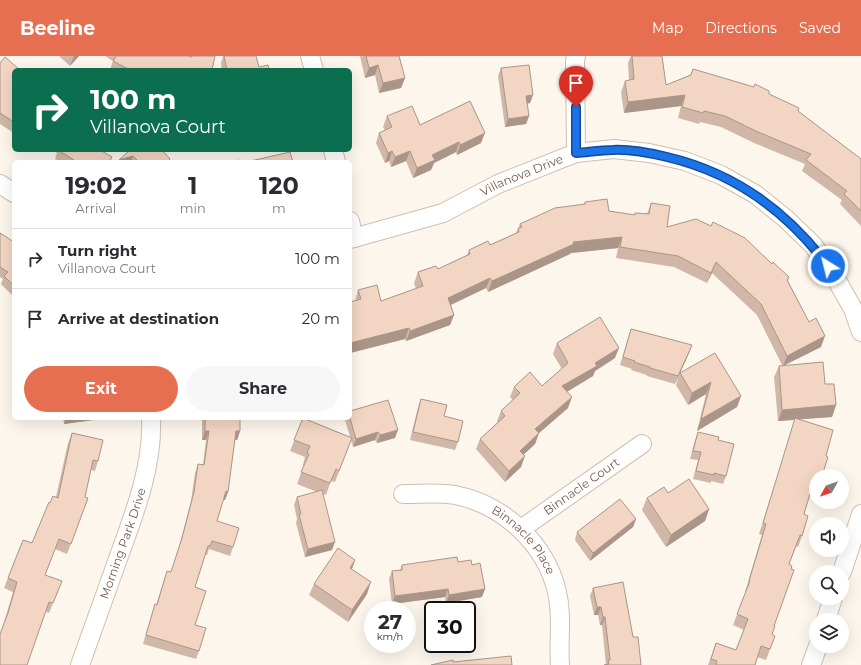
<!DOCTYPE html>
<html lang="en">
<head>
<meta charset="utf-8">
<style>
	:root { --surface:#fff; --page:#f7f7f7; --text:#2b2b33; --muted:#7c7c81; --line:#e1e1e2; --accent:#e76f51 }
	body { margin:0; font-family:Montserrat,sans-serif; background:var(--page); color:var(--text); height:100vh; display:flex; flex-direction:column; font-size:15px; white-space:nowrap }
	* { box-sizing:border-box; margin:0 }
	p { font-size:13px; color:var(--muted) }
	.icon { flex:none; width:22px; height:22px; fill:none; stroke:currentColor; stroke-width:2; stroke-linecap:round; stroke-linejoin:round }
	.map { position:relative; flex:1; overflow:hidden }
	.drawer { position:absolute; left:12px; top:104px; width:340px; height:260px; display:flex; flex-direction:column; background:var(--surface); border-radius:6px; box-shadow:0 4px 16px #0002 }
	.drawer>* { flex:none }
	.top-card { position:absolute; left:12px; top:12px; width:340px; height:84px; border-radius:6px; box-shadow:0 4px 16px #0002; background:#0b6e4f; color:#fff; overflow:hidden }
	.needle { width:26px; rotate:230deg }
	.controls { position:absolute; left:809px; top:413px; display:grid; gap:8px }
	.controls a { display:grid; place-items:center; width:40px; height:40px; border-radius:50%; background:var(--surface); box-shadow:0 4px 16px #0002; font-size:20px }
	.speed { position:absolute; left:364px; top:545px; display:flex; gap:8px; font-size:20px; font-weight:700; text-align:center }
	.speed>* { display:grid; place-content:center; width:52px; height:52px; border-radius:50%; background:var(--surface); box-shadow:0 4px 16px #0002; line-height:1 }
	.speed small { font-size:10px; font-weight:400 }
	.speed .limit { border:2px solid #111; border-radius:6px; background:#fff; color:#111 }
	.pin { position:absolute; display:grid; place-items:center; width:34px; height:34px; color:#fff; margin:-41px -17px; border-radius:50% 50% 50% 0; rotate:-45deg; box-shadow:0 0 4px #0007 }
	.pin .icon { rotate:45deg }
	.me { position:absolute; width:44px; margin:-22px; rotate:324deg; stroke-linejoin:round; filter:drop-shadow(0 0 3px #0008) }
	.turn { display:flex; align-items:center; gap:14px; height:84px; padding:0 12px; font-size:18px }
	.turn .icon { width:52px; height:52px; stroke-width:2.5 }
	.turn b { display:block; font-size:28px; line-height:34px }
	.eta { display:flex; justify-content:space-evenly; align-items:center; height:68px; text-align:center }
	.eta b { font-size:24px; font-weight:700; line-height:28px }
	.button { display:flex; gap:8px; margin-top:auto; padding:8px 12px }
	.button a { flex:1; height:46px; border-radius:24px; background:var(--accent); color:#fff; font-size:16px; font-weight:700; line-height:46px; text-align:center }
	.button a+a { background:var(--page); color:var(--text) }
	ul { padding:0; list-style:none }
	li { display:flex; align-items:center; gap:12px; height:60px; padding:0 12px; border-top:1px solid var(--line) }
	li div { flex:1 }
	li b { display:block; font-size:15px }
	li em { font-style:normal }
	header { display:flex; align-items:center; gap:24px; box-sizing:border-box; height:56px; padding:0 20px; background:var(--accent); color:#fff }
	header strong { font-size:19px }
	nav { display:flex; gap:22px; margin-inline-start:auto; font-size:14px }
	.map>svg:first-child { display:block }
	.lines { fill:none; stroke-linecap:round; stroke-linejoin:round }
	.street-casing { stroke:#d1beb0; stroke-width:20 }
	.street { stroke:#fff; stroke-width:18 }
	.wall { fill:#d1b7a8 }
	.shaded-wall { fill:#aa9588 }
	.building { fill:#f3d5c3; stroke:#aa9588 }
	.route-casing { stroke:#114b97; stroke-width:10 }
	.route { stroke:#1a73e8; stroke-width:7 }
	.labels { text-anchor:middle; stroke-width:4; stroke-linejoin:round; paint-order:stroke }
	.street-label { font-size:12px; fill:#7a5c4d; stroke:#fffaf3 }
</style>
</head>
<body>
<header>
<strong>Beeline</strong>
<nav><a>Map</a><a>Directions</a><a>Saved</a></nav>
</header>
<div class="map">
<svg width="861" height="609" viewBox="0 0 861 609">
	<rect width="100%" height="100%" fill="#fdf6ec"/>
	<g class="lines">
		<defs>
			<g id="street">
				<path d="M310,0L314,14"/>
				<path d="M576,0L575,5L576,97"/>
				<path d="M333,94L336,106"/>
				<path d="M0,128L14,137"/>
				<path d="M350,165L354,182"/>
				<path id="s1" d="M350,183L443,157L498,128L576,97L614,93L649,97L685,105L721,119L755,138L785,162L813,189L835,221L853,253L861,276"/>
				<path id="s2" d="M403,438C420,438 438,436 455,439C503,448 546,488 557,536C563,561 558,585 560,609"/>
				<path id="s3" d="M521,473L642,388"/>
				<path d="M842,516L861,458"/>
				<path d="M826,564L833,542"/>
				<path id="s4" d="M80,609C93,573 106,536 119,500C135,456 153,410 151,362"/>
				<path d="M811,609L818,590"/>
			</g>
		</defs>
		<use href="#street" class="street-casing"/>
		<use href="#street" class="street"/>
	</g>
	<g class="wall">
		<path d="M59,0H79L70,10Z"/>
		<path d="M105,0L190,1V0H215L212,14H110L113,5Z"/>
		<path d="M223,0H256L259,11L269,14H222L221,7Z"/>
		<path d="M360,0H399L405,22L401,32L379,37L375,19L365,22Z"/>
		<path d="M631,0H662L666,29L690,19L693,13L769,38L798,55L861,103V170L840,148L842,144L802,115L805,108L754,87L721,71L700,66L699,68L678,62L681,50L624,57L621,36L625,25L629,24L628,7Z"/>
		<path d="M0,7L14,14V77L0,68Z"/>
		<path d="M501,12L533,39L530,47L527,48L529,60L526,68L505,71L498,20Z"/>
		<path d="M387,60L420,69L481,87L457,99L456,96L434,107L431,114L413,122L406,105L391,111L389,105L385,107L376,87L379,77L385,74L383,71Z"/>
		<path d="M53,94H100L112,101L110,106H60L55,103L57,97Z"/>
		<path d="M130,94H165L163,95L169,106H118Z"/>
		<path d="M585,146L609,155L634,159L635,157L647,158L651,147L667,171L772,208L789,221L788,225L821,291L784,309L825,328L836,349L832,361L799,363L816,420V434L812,433L804,458L802,480L798,491L796,490L789,508L772,578L775,580L766,604L757,601L755,609H708L716,587L736,594L744,574L733,569L746,536H745L762,479L759,478L795,364L778,365L774,321L779,310L782,309L757,259L712,217L707,227L674,211L616,202L618,192L571,197L570,198L488,236L486,232L451,249L454,259L450,269L406,285L405,283L350,297V246L355,245L358,234L381,245L416,233L414,227L418,216L438,213L467,199L469,194L490,189L516,177L520,168L584,149Z"/>
		<path d="M0,177L14,186V241L1,228L3,223L0,221Z"/>
		<path d="M631,273L689,297L675,328L647,320V319L631,314L632,313L620,309Z"/>
		<path d="M557,287L615,302L595,315L593,320L567,336L568,352L539,377L535,388L523,399L521,411L505,426L476,393L480,383L498,366L497,365L501,355L513,344L510,341L514,331L542,330L562,313L553,298Z"/>
		<path d="M680,317L741,340L737,351L697,375L706,338L688,349L676,329Z"/>
		<path d="M421,343L444,360L458,386L455,394L410,384L418,351Z"/>
		<path d="M63,362H94L93,364L64,368Z"/>
		<path d="M202,362H240V375L237,384H235L228,436L225,444H223L217,465L233,491L230,500L209,493L207,499H205L195,531V569L199,595L196,603L143,588L152,557L155,548L156,549L167,515L171,516L179,491L191,445L195,417L198,408H203L206,384H202Z"/>
		<path d="M303,362L350,381L345,364L346,362H350L395,382L377,387L375,384L353,391L351,384L335,426L331,425L326,439L322,438L332,494L305,501L296,467L297,463L294,449L297,441L317,436L297,428L304,409H303L305,401L290,395Z"/>
		<path d="M698,376L718,384L726,420L723,428L711,425V427L693,423L698,404L690,403L695,384Z"/>
		<path d="M72,377L98,405L95,415L91,414L85,441L88,442L67,498L55,493L45,519L62,525L49,557L46,556L4,566L13,536L4,532L23,484L32,487L50,447L56,441L68,387Z"/>
		<path d="M668,437L709,453L705,465L666,491L642,454L647,442Z"/>
		<path d="M636,463L633,471L590,505L575,484L577,476Z"/>
		<path d="M355,504L352,513L367,538L348,566L309,539L314,528Z"/>
		<path d="M458,506L472,509L485,533L482,541L446,547L445,541L392,548L389,523L392,515L400,514L402,509Z"/>
		<path d="M593,532L633,581L641,609H606L602,569H600L598,559H594L590,540Z"/>
	</g>
	<g class="shaded-wall">
		<path d="M74,0H79L70,10Z"/>
		<path d="M378,9L375,19L365,22L369,12Z"/>
		<path d="M405,22L401,32L379,37L383,27Z"/>
		<path d="M533,39L530,47L523,48L526,40Z"/>
		<path d="M685,39L681,50L624,57L628,46Z"/>
		<path d="M529,60L526,68L505,71L508,63Z"/>
		<path d="M485,77L481,87L457,99L460,89Z"/>
		<path d="M459,86L456,96L434,107L431,114L413,122L417,112L432,99Z"/>
		<path d="M392,95L389,105L385,107L388,97Z"/>
		<path d="M410,95L406,105L391,111L395,101Z"/>
		<path d="M133,100L131,106H118L119,104Z"/>
		<path d="M622,181L618,192L571,197L570,198L488,236L492,225L573,186Z"/>
		<path d="M716,206L712,217L707,227L711,217Z"/>
		<path d="M490,222L486,232L444,252L448,242Z"/>
		<path d="M454,259L450,269L406,285L410,275Z"/>
		<path d="M409,272L405,283L350,297V287Z"/>
		<path d="M825,280L821,291L783,310L787,300Z"/>
		<path d="M692,289L689,297L675,328L678,320Z"/>
		<path d="M619,292L615,302L595,315L593,320L558,341L562,330L595,307Z"/>
		<path d="M711,326L706,338L688,349L692,337Z"/>
		<path d="M741,340L737,351L697,375L701,363Z"/>
		<path d="M572,341L568,352L531,384L535,373Z"/>
		<path d="M836,349L832,361L778,365L782,354Z"/>
		<path d="M66,362H94L93,364L64,368Z"/>
		<path d="M398,374L395,382L377,387L380,379Z"/>
		<path d="M205,375H209L206,384H202Z"/>
		<path d="M236,375H240L237,384H233Z"/>
		<path d="M378,376L375,384L353,391L356,383Z"/>
		<path d="M539,377L535,388L516,406L520,395Z"/>
		<path d="M525,400L521,411L505,426L509,415Z"/>
		<path d="M226,435L228,436L225,444H223Z"/>
		<path d="M709,453L705,465L666,491L671,479Z"/>
		<path d="M636,463L633,471L590,505L593,497Z"/>
		<path d="M335,486L332,494L305,501L308,493Z"/>
		<path d="M355,504L351,515L350,512Z"/>
		<path d="M371,526L367,538L348,566L352,554Z"/>
		<path d="M448,533L445,541L392,548L395,540Z"/>
		<path d="M485,533L482,541L446,547L449,539Z"/>
		<path d="M597,551H601L598,559H594Z"/>
		<path d="M603,561H605L602,569H600Z"/>
	</g>
	<g class="building">
		<path d="M116,0H188L192,1V0H215L212,14H130L113,5Z"/>
		<path d="M224,0H256L259,11L268,9L269,14H227Z"/>
		<path d="M366,0H399L405,22L383,27L378,9L369,12Z"/>
		<path d="M632,0H662L666,29L691,19L693,13L754,31L755,28L769,35V38L799,52L798,55L861,103V155L844,138L847,135L806,104L811,98L758,76L725,60L704,55L703,57L682,51L685,39L628,46L625,25L634,23Z"/>
		<path d="M5,1L20,14H14V66L0,57V7Z"/>
		<path d="M529,9L533,39L526,40L529,60L508,63L501,12Z"/>
		<path d="M470,45L485,77L460,89L459,86L432,99L435,104L417,112L410,95L395,101L392,95L388,97L379,77L392,71L387,60L412,50L420,69Z"/>
		<path d="M58,94H100L112,101L109,106H77Z"/>
		<path d="M130,94H162L170,103L167,106H139L133,100L119,104Z"/>
		<path d="M290,96L293,106H246Z"/>
		<path d="M239,104V106H231Z"/>
		<path d="M607,143L609,155L635,159V157L649,158L651,147L670,150L667,171L696,163L711,170L713,166L745,182L772,208L773,206L789,221L787,224L809,266L816,262L825,280L787,300L761,248L716,206L711,217L678,200L620,191L622,181L573,186L574,188L492,225L490,222L448,242L454,259L410,275L409,272L350,287V246L361,243L358,234L377,229L381,245L423,230L418,216L436,210L438,213L470,198L469,194L488,185L490,189L519,176L518,173L522,171L520,168L555,152L585,148V146Z"/>
		<path d="M0,177L14,186V230L4,220L8,216L0,211Z"/>
		<path d="M600,261L619,292L595,307L597,310L562,330L572,341L535,373L539,377L520,395L525,400L509,415L480,383L505,360L501,355L520,337L514,331L530,316L542,330L568,307L557,287Z"/>
		<path d="M631,273L692,289L678,320L650,312V311L634,306L635,305L623,301Z"/>
		<path d="M715,297L741,340L701,363L711,326L692,337L680,317Z"/>
		<path d="M823,306L825,328H834L836,349L782,354L779,310Z"/>
		<path d="M421,343L447,349L444,360L463,365L458,386L413,376Z"/>
		<path d="M388,344L398,374L380,379L378,376L356,383L350,362V355Z"/>
		<path d="M205,362H240V375H236L228,436L226,435L217,465L239,472L233,491L212,485L210,490H208L195,531L206,535L195,569L206,572L199,595L146,579L155,548L157,549L167,515L171,516L182,482L194,436L198,408L204,409L209,375H205Z"/>
		<path d="M303,362L352,382L339,415L336,413L330,427L301,416L309,398L307,397L310,390L294,384Z"/>
		<path d="M795,362L833,374L826,400L828,401L822,420H816V422L815,421L804,458L808,460L802,480L800,479L789,508L792,510L791,513L794,514L774,570H775L772,578L775,580L770,593L761,590L755,609H716L717,605L711,603L716,587L736,594L748,563L737,558L750,525H749L766,468L763,467Z"/>
		<path d="M698,376L719,381L718,384L734,388L726,420L714,417V419L696,415L701,396L693,395Z"/>
		<path d="M72,377L103,384L98,405L93,404L85,441L88,442L71,488L59,483L45,519L62,525L53,547L49,546L27,609H0V578L8,557L17,526L8,522L23,484L32,487L49,446L50,447L53,440L58,442Z"/>
		<path d="M689,423L709,453L671,479L647,442L664,431L668,437Z"/>
		<path d="M322,434L335,486L308,493L299,459L301,458L297,441Z"/>
		<path d="M620,443L636,463L593,497L577,476Z"/>
		<path d="M338,492L355,504L350,512L371,526L352,554L314,528Z"/>
		<path d="M457,501L458,506L471,504L472,509L480,507L485,533L449,539L448,533L395,540L392,515L402,514V509Z"/>
		<path d="M623,526L633,581H638L641,609H604L609,608L608,604H610L605,561H603L601,551H597L593,532Z"/>
		<path d="M511,600L512,609H431L453,604V606Z"/>
	</g>
	<g class="lines">
		<defs>
			<path id="route" d="M576,51V97C589,96 601,94 613,94C631,93 650,97 667,101C735,117 787,155 828,210"/>
		</defs>
		<use href="#route" class="route-casing"/>
		<use href="#route" class="route"/>
	</g>
	<g class="labels">
		<g class="street-label">
			<text dy="4" stroke="none"><textPath href="#s1" startOffset="184">Villanova Drive</textPath></text>
			<text dy="4" stroke="none"><textPath href="#s3" startOffset="74">Binnacle Court</textPath></text>
			<text dy="4" stroke="none"><textPath href="#s4" startOffset="129">Morning Park Drive</textPath></text>
			<text dy="4" stroke="none"><textPath href="#s2" startOffset="137">Binnacle Place</textPath></text>
		</g>
	</g>
</svg>
<div class="controls">
<a><svg class="needle" viewBox="-14 -14 28 28"><path d="M0-13l5 13h-10z" fill="#e53935"/><path d="M0 13l5-13h-10z" fill="#7c7c81"/></svg></a>
<a><svg class="icon" aria-label="sound" viewBox="0 0 24 24"><path d="M4 9h4l5-4v14l-5-4H4zM17 9q2 3 0 6"/></svg></a>
<a><svg class="icon" aria-label="search" viewBox="0 0 24 24"><circle cx="10" cy="10" r="6"/><path d="M15 15l6 6"/></svg></a>
<a><svg class="icon" aria-label="layers" viewBox="0 0 24 24"><path d="M12 4l9 5-9 5-9-5zM3 14l9 5 9-5"/></svg></a>
</div>
<div class="speed"><div>27<small>km/h</small></div><div class="limit">30</div></div>
<div class="pin" style="left:576px;top:51px;background:#d93025"><svg class="icon" aria-label="arrive" viewBox="0 0 24 24"><path d="M6 21V4h12l-3 4 3 4H6"/></svg></div>
<svg class="me" style="left:828px;top:210px" viewBox="-20 -20 40 40"><circle r="17" fill="#1a73e8" stroke="#fff" stroke-width="3"/><path d="M0-11L8 9 0 5-8 9z" fill="#fff"/></svg>
<div class="top-card">
<div class="turn"><svg class="icon" aria-label="right" viewBox="0 0 24 24"><path d="M7 20v-9h11M14 6l5 5-5 5"/></svg><div><b>100 m</b>Villanova Court</div></div>
</div>
<section class="drawer">
<div class="eta">
<div><b>19:02</b><p>Arrival</p></div>
<div><b>1</b><p>min</p></div>
<div><b>120</b><p>m</p></div>
</div>
<ul>
<li><svg class="icon" aria-label="right" viewBox="0 0 24 24"><path d="M7 20v-9h11M14 6l5 5-5 5"/></svg><div><b>Turn right</b><p>Villanova Court</p></div><em>100 m</em></li>
<li><svg class="icon" aria-label="arrive" viewBox="0 0 24 24"><path d="M6 21V4h12l-3 4 3 4H6"/></svg><div><b>Arrive at destination</b></div><em>20 m</em></li>
</ul>
<div class="button"><a>Exit</a><a>Share</a></div>
</section>
</div>
</body>
</html>
